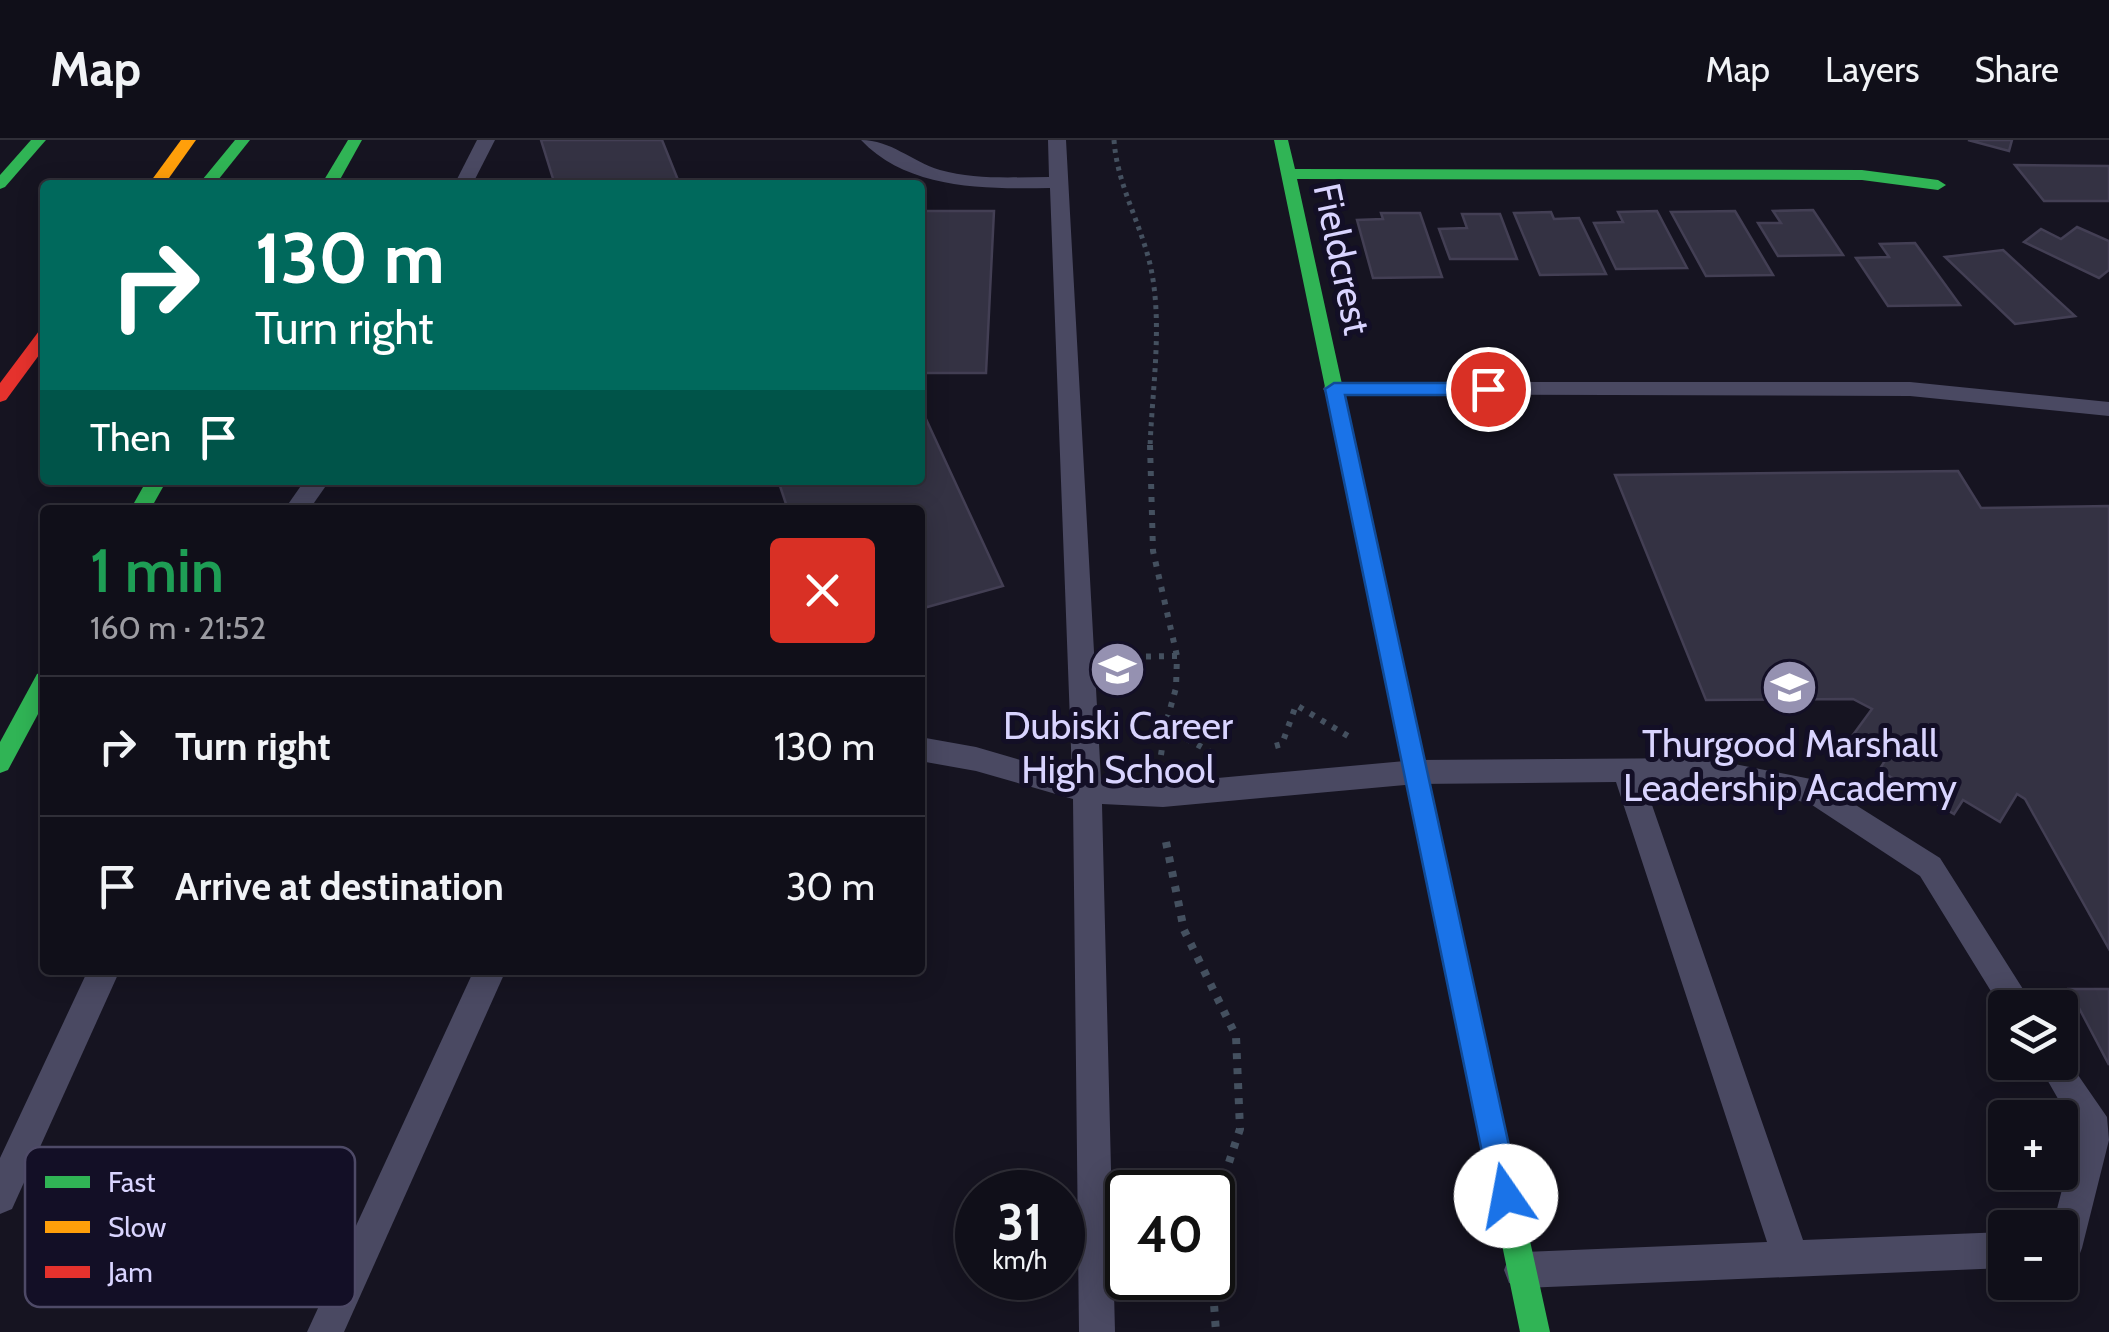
<!DOCTYPE html>
<html lang="en">
<head>
<meta charset="utf-8">
<style>
	:root { --surface:#100f19; --page:#191822; --text:#f1f3f6; --muted:#9c9ca2; --line:#302f38 }
	body { margin:0; font-family:Cabin,sans-serif; background:var(--page); color:var(--text); height:100vh; display:flex; flex-direction:column; font-size:38px; white-space:nowrap }
	* { box-sizing:border-box; margin:0 }
	p { font-size:32px; color:var(--muted) }
	.icon { flex:none; width:55px; height:55px; fill:none; stroke:currentColor; stroke-width:2; stroke-linecap:round; stroke-linejoin:round }
	.map { position:relative; flex:1; overflow:hidden }
	.drawer { position:absolute; left:40px; top:365px; width:885px; height:470px; display:flex; flex-direction:column; background:var(--surface); border-radius:10px; box-shadow:0 5px 25px #0003,0 0 0 2px var(--line) }
	.drawer>* { flex:none }
	.banner { position:absolute; left:40px; top:40px; width:885px; height:305px; border-radius:10px; box-shadow:0 5px 25px #0003,0 0 0 2px var(--line); background:#00695c; color:#fff; overflow:hidden }
	.tools { position:absolute; left:1988px; top:850px; display:grid; gap:20px }
	.tools a { display:grid; place-items:center; width:90px; height:90px; border-radius:10px; background:var(--surface); box-shadow:0 5px 25px #0003,0 0 0 2px var(--line); font-size:50px }
	.speed { position:absolute; left:955px; top:1030px; display:flex; gap:20px; font-size:50px; font-weight:700; text-align:center }
	.speed>* { display:grid; place-content:center; width:130px; height:130px; border-radius:50%; background:var(--surface); box-shadow:0 5px 25px #0003,0 0 0 2px var(--line); line-height:1 }
	.speed small { font-size:25px; font-weight:400 }
	.speed .limit { border:5px solid #111; border-radius:15px; background:#fff; color:#111 }
	.pin { position:absolute; display:grid; place-items:center; width:85px; height:85px; color:#fff; margin:-42px; border:5px solid #fff; border-radius:50%; box-shadow:0 2px 10px #0007 }
	.me { position:absolute; width:110px; margin:-55px; rotate:348deg; stroke-linejoin:round; filter:drop-shadow(0 0 8px #0008) }
	.turn { display:flex; align-items:center; gap:35px; height:210px; padding:0 50px; font-size:45px }
	.turn .icon { width:130px; height:130px; stroke-width:2.5 }
	.turn b { display:block; font-size:70px; line-height:85px }
	.then { display:flex; align-items:center; height:95px; padding:0 50px; background:#0003; gap:20px; font-size:38px }
	.round { display:grid; place-items:center; flex:none; width:105px; height:105px; border-radius:10px; background:var(--page) }
	.headline { display:flex; align-items:center; justify-content:space-between; height:170px; padding:0 50px }
	h1 { font-size:60px; font-weight:600; line-height:75px; color:#1e9e55 }
	ul { padding:0; list-style:none }
	li { display:flex; align-items:center; gap:30px; height:140px; padding:0 50px; border-top:2px solid var(--line) }
	li div { flex:1 }
	li b { display:block; font-size:38px }
	li em { font-style:normal }
	header { display:flex; align-items:center; gap:60px; box-sizing:border-box; height:140px; padding:0 50px; background:var(--surface); border-bottom:2px solid var(--line) }
	header strong { font-size:48px }
	nav { display:flex; gap:55px; margin-inline-start:auto; font-size:35px }
	.map>svg:first-child { display:block }
	.building { fill:#343243; stroke:#433f54; stroke-width:2.5 }
	.lines { fill:none; stroke-linecap:round; stroke-linejoin:round }
	.path-far2 { stroke:#44505f; stroke-width:5; stroke-dasharray:4 5; stroke-linecap:butt }
	.path-far1 { stroke:#44505f; stroke-width:6; stroke-dasharray:5 8; stroke-linecap:butt }
	.path { stroke:#44505f; stroke-width:8; stroke-dasharray:6 9; stroke-linecap:butt }
	.lane { fill:#4a4962; fill-rule:evenodd }
	.fast { fill:#30b455; fill-rule:evenodd }
	.slow { fill:#ff9f0a; fill-rule:evenodd }
	.jam { fill:#e5322d; fill-rule:evenodd }
	.route { fill:#1a73e8; stroke:#114b97; stroke-width:2.5 }
	.labels { text-anchor:middle; stroke-width:10; stroke-linejoin:round; paint-order:stroke }
	.street-label { font-size:38px; fill:#d9d4ff; stroke:#130f26 }
	.poi-label { font-size:38px; fill:#d9d4ff; stroke:#130f26 }
	.key { fill:#130f26; stroke:#4e4a67; stroke-width:2.5 }
	.key-label { font-size:28px; fill:#d9d4ff }
</style>
</head>
<body>
<header>
<strong>Map</strong>
<nav><a>Map</a><a>Layers</a><a>Share</a></nav>
</header>
<div class="map">
<svg width="2109" height="1192" viewBox="0 0 2109 1192">
	<rect width="100%" height="100%" fill="#161421"/>
	<g class="building">
		<path d="M541,0H662L680,45H555Z"/>
		<path d="M1968,0H2012L2009,11Z"/>
		<path d="M2015,25L2109,26V61H2044Z"/>
		<path d="M1813,70L1843,115L1778,116L1758,83H1781L1773,71Z"/>
		<path d="M920,71H994L986,233H920Z"/>
		<path d="M1657,71L1687,128L1616,129L1594,83L1623,82L1618,72Z"/>
		<path d="M1735,71L1773,135L1706,136L1671,72Z"/>
		<path d="M1551,72L1554,79L1579,78L1606,134L1540,135L1514,73Z"/>
		<path d="M1381,73H1420L1442,137L1373,138L1357,80L1383,79Z"/>
		<path d="M1462,74H1500L1517,119H1450L1439,89L1467,88Z"/>
		<path d="M2077,87L2109,101V130L2099,138L2024,102L2041,89L2061,99Z"/>
		<path d="M1915,103L1960,165L1888,166L1856,118L1889,117L1880,104Z"/>
		<path d="M2003,110L2075,176L2015,184L1945,117Z"/>
		<path d="M920,266L1003,446L920,469V370H788L778,340H920Z"/>
		<path d="M1958,331L1981,368L2109,366V809L2025,659L2017,654L2000,682L1963,660L1954,674L1879,630L1888,616L1853,595L1872,569L1853,559L1706,560L1615,335Z"/>
		<path d="M2069,849H2109V925Z"/>
	</g>
	<g class="lines">
		<path class="path-far2" d="M1114,0C1117,43 1138,78 1149,120C1164,179 1152,248 1150,308"/>
		<g class="path-far1">
			<path d="M1150,305L1153,411L1177,516"/>
			<path d="M1120,517L1177,516L1176,548L1165,587"/>
			<path d="M1275,606L1282,604L1296,565L1348,596"/>
			<path d="M1161,615L1165,587L1209,611"/>
		</g>
		<g class="path">
			<path d="M1166,702L1184,790L1236,896L1240,989L1212,1074"/>
			<path d="M1212,1136L1216,1192"/>
		</g>
		<g class="lane">
			<path d="M477,0H495L472,45H454Z"/>
			<path d="M861,0C891,0 911,21 940,30C975,40 1013,37 1049,37L1048,0H1066L1101,640L1163,643L1416,620L1704,618L1816,640L1940,718L2035,868H2005V874L1920,736L1809,663L1704,642H1644L1803,1100L2005,1092V1128L1522,1148L1509,1143L1504,1130L1509,1117L1522,1112L1767,1102L1616,642L1416,644L1163,667L1102,664L1115,1192H1079L1073,659L976,631L920,621V597L976,607L1072,635L1050,48C986,49 908,50 861,0Z"/>
			<path d="M1334,242H1910L2109,262V276L1910,256L1326,254L1323,249L1326,244Z"/>
			<path d="M305,340H330L309,370H284Z"/>
			<path d="M88,830H120L12,1069L0,1074V1018Z"/>
			<path d="M474,830H506L344,1192H307Z"/>
			<path d="M2060,909L2107,977L2109,1000L2082,1108L2077,1121L2060,1126V1088H2052L2077,992L2037,922H2060Z"/>
		</g>
		<g class="fast">
			<path d="M31,0H46L5,47L0,49V35Z"/>
			<path d="M235,0H250L214,45H198Z"/>
			<path d="M348,0H362L337,45H321Z"/>
			<path d="M1274,0H1288L1295,29L1862,30L1938,40L1946,45L1938,50L1862,40L1297,39L1550,1192H1520Z"/>
			<path d="M147,340H167L150,370H130Z"/>
			<path d="M45,531V561L8,630L0,633V602L37,534Z"/>
		</g>
		<path class="slow" d="M181,0H196L164,45H148Z"/>
		<path class="jam" d="M45,190V207L6,260L0,262V243L39,191Z"/>
	</g>
	<path class="route" d="M1334,243H1488L1497,249L1488,255H1345L1520,1056L1516,1066L1506,1070L1496,1066L1491,1056L1325,249Z"/>
	<defs>
		<symbol id="school-disc" viewBox="-11 -11 22 22"><circle r="9.5" fill="#9591b1" stroke="#130f26"/><path d="M0-5L7-2L0 1L-7-2ZM-4 1L0 2.5L4 1V4Q0 6-4 4Z" fill="#fff"/></symbol>
	</defs>
	<g fill-rule="evenodd">
		<use href="#school-disc" x="1086" y="498" width="63" height="63"/>
		<use href="#school-disc" x="1758" y="516" width="63" height="63"/>
	</g>
	<g class="labels">
		<g class="street-label">
			<text transform="translate(1342 119) rotate(78)" y="13">Fieldcrest</text>
		</g>
		<g class="poi-label">
			<text x="1118" y="599">Dubiski Career<tspan x="1118" dy="44">High School</tspan></text>
			<text x="1790" y="617">Thurgood Marshall<tspan x="1790" dy="44">Leadership Academy</tspan></text>
		</g>
	</g>
	<rect x="25" y="1007" width="330" height="160" rx="15" class="key"/>
	<rect x="45" y="1036" width="45" height="12" fill="#30b455"/>
	<rect x="45" y="1081" width="45" height="12" fill="#ff9f0a"/>
	<rect x="45" y="1126" width="45" height="12" fill="#e5322d"/>
	<g class="key-label">
		<text x="108" y="1052">Fast</text>
		<text x="108" y="1097">Slow</text>
		<text x="108" y="1142">Jam</text>
	</g>
</svg>
<div class="tools">
<a><svg class="icon" aria-label="layers" viewBox="0 0 24 24"><path d="M12 4l9 5-9 5-9-5zM3 14l9 5 9-5"/></svg></a>
<a>+</a>
<a>−</a>
</div>
<div class="speed"><div>31<small>km/h</small></div><div class="limit">40</div></div>
<div class="pin" style="left:1488px;top:249px;background:#d93025"><svg class="icon" aria-label="arrive" viewBox="0 0 24 24"><path d="M6 21V4h12l-3 4 3 4H6"/></svg></div>
<svg class="me" style="left:1506px;top:1056px" viewBox="-20 -20 40 40"><circle r="19" fill="#fff"/><path d="M0-13L10 11 0 6-10 11z" fill="#1a73e8"/></svg>
<div class="banner">
<div class="turn"><svg class="icon" aria-label="right" viewBox="0 0 24 24"><path d="M7 20v-9h11M14 6l5 5-5 5"/></svg><div><b>130 m</b>Turn right</div></div>
<div class="then">Then<svg class="icon" aria-label="arrive" viewBox="0 0 24 24"><path d="M6 21V4h12l-3 4 3 4H6"/></svg></div>
</div>
<section class="drawer">
<div class="headline"><div><h1>1 min</h1><p>160 m · 21:52</p></div><a class="round" style="background:#d93025;color:#fff"><svg class="icon" aria-label="close" viewBox="0 0 24 24"><path d="M6 6l12 12M18 6L6 18"/></svg></a></div>
<ul>
<li><svg class="icon" aria-label="right" viewBox="0 0 24 24"><path d="M7 20v-9h11M14 6l5 5-5 5"/></svg><div><b>Turn right</b></div><em>130 m</em></li>
<li><svg class="icon" aria-label="arrive" viewBox="0 0 24 24"><path d="M6 21V4h12l-3 4 3 4H6"/></svg><div><b>Arrive at destination</b></div><em>30 m</em></li>
</ul>
</section>
</div>
</body>
</html>
